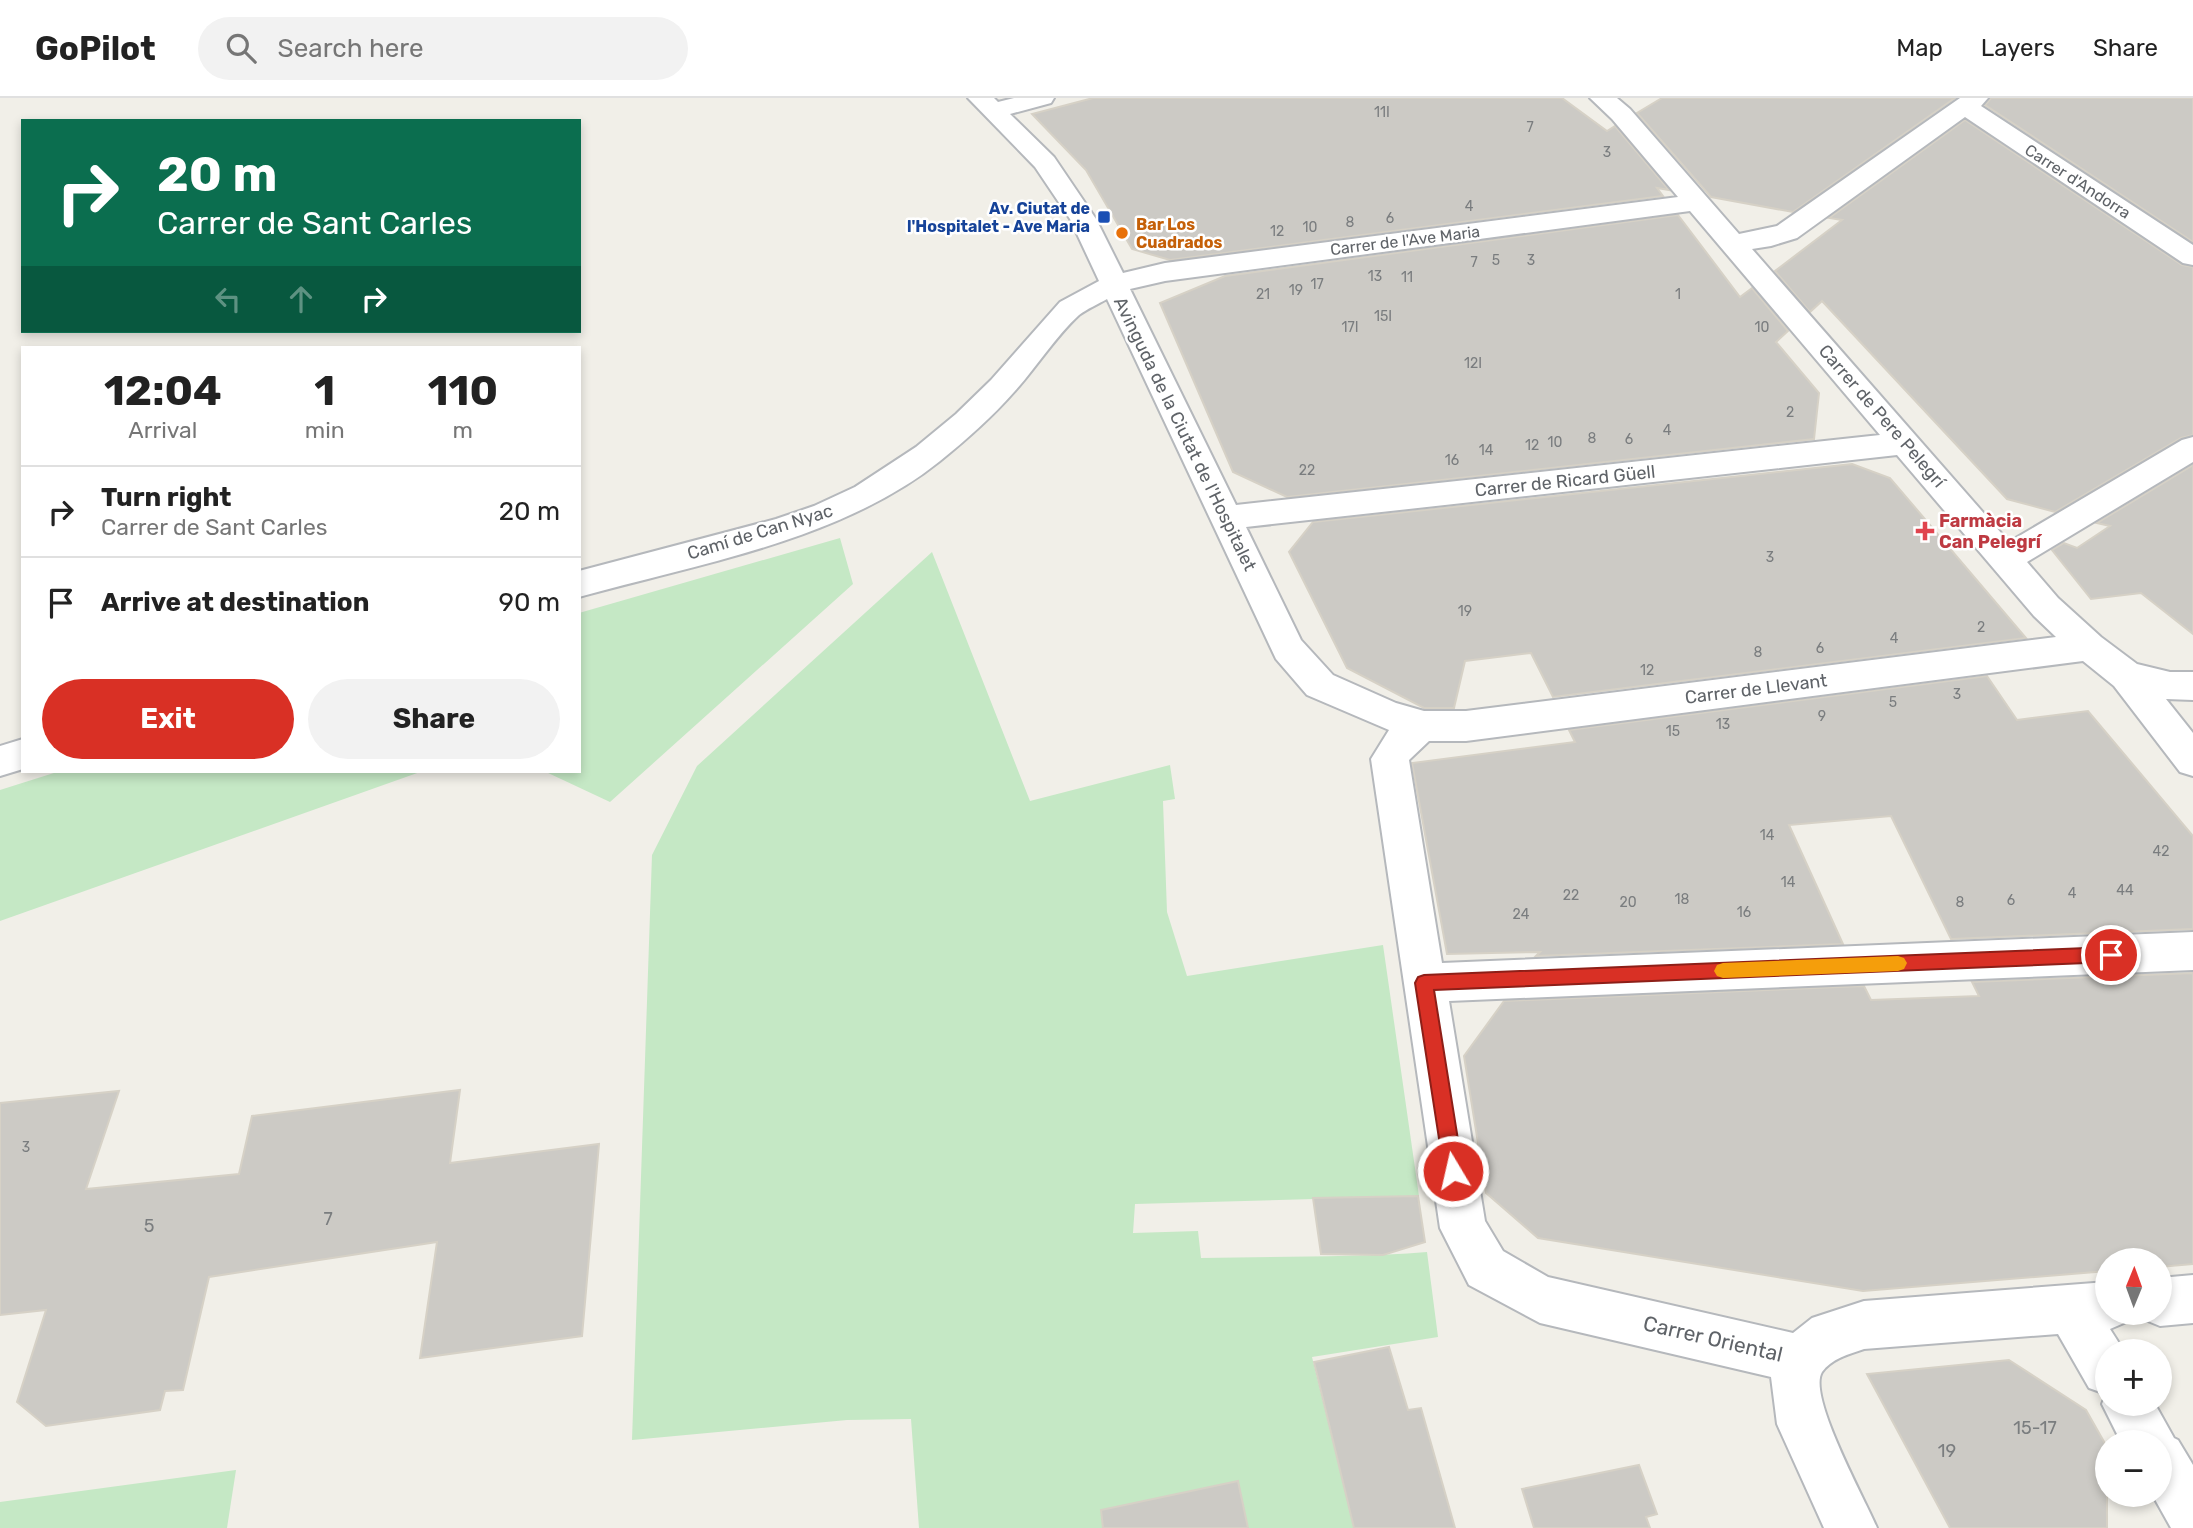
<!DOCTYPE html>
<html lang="en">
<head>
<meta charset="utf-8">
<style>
	:root { --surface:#fff; --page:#f2f2f2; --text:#222; --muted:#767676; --line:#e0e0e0; --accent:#d93025 }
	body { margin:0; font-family:Rubik,sans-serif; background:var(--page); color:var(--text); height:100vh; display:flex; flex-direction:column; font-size:26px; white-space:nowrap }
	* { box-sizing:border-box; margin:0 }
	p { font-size:23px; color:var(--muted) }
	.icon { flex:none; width:38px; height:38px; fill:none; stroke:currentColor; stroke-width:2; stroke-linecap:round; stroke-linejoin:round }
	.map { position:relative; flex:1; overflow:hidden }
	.details { position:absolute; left:21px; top:248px; width:560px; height:427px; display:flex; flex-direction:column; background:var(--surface); border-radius:0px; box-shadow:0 4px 10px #0003 }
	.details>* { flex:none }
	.hud { position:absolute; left:21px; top:21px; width:560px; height:214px; border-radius:0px; box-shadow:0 4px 10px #0003; background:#0b6e4f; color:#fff; overflow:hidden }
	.needle { width:46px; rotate:1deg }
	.controls { position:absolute; left:2095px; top:1150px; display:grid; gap:14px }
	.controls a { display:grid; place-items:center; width:77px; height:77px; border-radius:50%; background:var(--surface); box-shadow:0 4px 10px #0003; font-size:35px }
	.pin { position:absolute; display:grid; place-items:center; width:60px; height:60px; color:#fff; margin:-30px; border:4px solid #fff; border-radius:50%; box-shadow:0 2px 7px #0007 }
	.me { position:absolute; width:77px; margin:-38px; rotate:351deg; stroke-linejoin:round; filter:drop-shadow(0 0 5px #0008) }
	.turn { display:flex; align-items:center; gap:24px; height:147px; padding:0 21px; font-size:32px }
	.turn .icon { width:91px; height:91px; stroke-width:2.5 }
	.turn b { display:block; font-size:49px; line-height:60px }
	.lanes { display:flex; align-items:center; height:66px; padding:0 21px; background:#0003; justify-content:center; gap:35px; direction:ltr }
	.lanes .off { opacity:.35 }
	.eta { display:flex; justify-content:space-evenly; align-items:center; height:119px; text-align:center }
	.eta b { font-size:42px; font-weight:700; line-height:49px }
	.action { display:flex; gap:14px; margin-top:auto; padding:14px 21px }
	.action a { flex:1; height:80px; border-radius:42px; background:var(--accent); color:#fff; font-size:28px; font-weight:700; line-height:80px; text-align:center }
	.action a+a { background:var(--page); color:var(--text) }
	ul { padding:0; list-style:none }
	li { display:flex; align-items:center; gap:21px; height:91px; padding:0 21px; border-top:2px solid var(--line) }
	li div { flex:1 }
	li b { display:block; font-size:26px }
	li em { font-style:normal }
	header { display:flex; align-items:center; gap:42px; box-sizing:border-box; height:98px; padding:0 35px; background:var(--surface); border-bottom:2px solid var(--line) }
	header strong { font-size:33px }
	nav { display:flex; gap:38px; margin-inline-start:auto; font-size:24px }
	.search { width:490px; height:63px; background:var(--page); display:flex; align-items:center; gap:18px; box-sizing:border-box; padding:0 24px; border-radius:38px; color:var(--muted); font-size:26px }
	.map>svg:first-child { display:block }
	.green { fill:#c5e8c5 }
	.building { fill:#cccac5; stroke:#d6d1c6; stroke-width:2 }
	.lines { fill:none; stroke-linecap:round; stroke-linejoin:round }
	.street-casing { stroke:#b5b8bc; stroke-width:4 }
	.street { fill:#fff; fill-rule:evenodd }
	.route { fill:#d93025; stroke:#8d1f18; stroke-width:2 }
	.slow { fill:#f59e0b }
	.transit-dot { fill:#1a4fb4; stroke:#fff; stroke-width:2.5 }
	.food-dot { fill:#e8710a; stroke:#fff; stroke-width:2.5 }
	.health-dot { fill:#e0444e; stroke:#fff; stroke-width:2.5 }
	.labels { text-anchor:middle; stroke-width:5; stroke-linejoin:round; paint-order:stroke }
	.number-label { font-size:14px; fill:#7a7d7f }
	.far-street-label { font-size:16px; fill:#5f6368; stroke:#fff }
	.far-transit-label { font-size:16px; font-weight:bold; fill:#164399; stroke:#fff; text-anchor:end }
	.far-food-label { font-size:16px; font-weight:bold; fill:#c56008; stroke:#fff; text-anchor:start }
	.street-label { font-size:18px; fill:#5f6368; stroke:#fff }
	.health-label { font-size:18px; font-weight:bold; fill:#be3a42; stroke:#fff; text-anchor:start }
	.near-number-label { font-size:18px; fill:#7a7d7f }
	.near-street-label { font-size:21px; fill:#5f6368; stroke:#fff }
</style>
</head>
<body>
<header>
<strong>GoPilot</strong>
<div class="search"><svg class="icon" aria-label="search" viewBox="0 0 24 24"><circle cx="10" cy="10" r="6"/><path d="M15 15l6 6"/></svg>Search here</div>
<nav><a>Map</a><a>Layers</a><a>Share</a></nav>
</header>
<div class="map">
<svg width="2193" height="1430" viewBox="0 0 2193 1430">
	<rect width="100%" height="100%" fill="#f1efe8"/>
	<g class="green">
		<path d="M840,440L853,486L610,704L546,674H579V515Z"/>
		<path d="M932,454L1030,703L1170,667L1175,701L1163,703L1167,814L1187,878L1383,847L1419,1098L1135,1106L1133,1135L1198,1133L1201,1160C1276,1158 1352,1160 1427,1154L1438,1239L1312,1259L1354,1430H1248L1238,1383L1157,1400L1162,1430H919L911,1321L847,1322L632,1342L652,757L697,668Z"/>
		<path d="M57,674H420L0,823V692Z"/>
		<path d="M236,1372L227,1430H0V1404Z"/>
	</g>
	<g class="building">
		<path d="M1093,0H1562L1607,33L1615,28L1669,92L1657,90L1663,98L1170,162L1132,151L1086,72L1032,16Z"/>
		<path d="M1662,0H1955L1793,114L1711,99L1637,15Z"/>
		<path d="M1991,0H2193V144L1985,7Z"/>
		<path d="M1965,22L2182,167L2193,169V337L2181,340L2055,414L2007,401L1822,203L1810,214L1775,173L1842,122L1829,120Z"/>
		<path d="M1678,117L1740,199L1752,190L1788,233L1776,244L1819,295L1814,341L1287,399L1233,374L1160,205L1225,178Z"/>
		<path d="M1852,366L1890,380L2026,540L1553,599L1531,555L1465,563L1454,610H1424L1347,570L1289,454L1313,424Z"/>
		<path d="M2193,367V536L2141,495L2091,501L2052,452L2064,445L2077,450L2110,428L2097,425Z"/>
		<path d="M1987,578L2017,622L2088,613L2193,738V831L1951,841L1891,718L1789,727L1843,846L1536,858L1540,854L1447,856L1412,665L1575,644L1569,632Z"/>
		<path d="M2193,875V1166L2160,1169V1162H2107V1173L1863,1193L1538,1140L1486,1095L1464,958L1504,903L1864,888L1871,902L1979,898L1972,884Z"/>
		<path d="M460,992L450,1065L599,1046L582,1238L420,1260L437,1144L209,1179L183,1292L165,1293L160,1312L46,1328L17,1304L46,1212L0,1217V1005L119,993L86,1091L239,1076L252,1018Z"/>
		<path d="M1418,1098L1425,1144L1383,1157L1321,1156L1313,1100Z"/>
		<path d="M1389,1249L1408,1312L1421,1310L1455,1430H1354L1314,1264Z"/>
		<path d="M2009,1262L2086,1312L2107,1349V1430H1950L1867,1276Z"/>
		<path d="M1639,1367L1657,1416L1646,1419L1650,1430H1534L1522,1391Z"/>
		<path d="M1238,1383L1248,1430H1103L1101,1412Z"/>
	</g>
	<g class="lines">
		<defs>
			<g id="street">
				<path d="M968,0H994L998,4L1014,0H1054L1051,5L1010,16L1054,59L1096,121L1123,175L1165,165L1678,99L1612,21L1590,0H1617L1630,11L1739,136L1777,128L1960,0H1988L1981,8L2193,147V167L2183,165L1965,19L1797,140L1771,148L1752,151L2009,444L2182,342L2193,339V364L2027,464L2058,500L2101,539L2137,566L2170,574H2193V602L2166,601L2193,635V678L2180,674L2114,588L2083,563L1466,643H1429L1409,662L1442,865L2193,834V872L1449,903L1485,1123L1503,1153L1548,1179L1793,1235L1812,1220L1864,1203L2107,1184V1214H2128L2124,1225L2110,1231L2124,1253H2107V1306H2155L2174,1340L2178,1342L2193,1367V1430H2171L2152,1396H2160V1344H2121L2102,1306L2106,1296L2089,1290L2058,1236L1864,1251C1849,1256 1831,1261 1822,1274C1807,1298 1866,1403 1877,1430H1824L1777,1326L1771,1279L1540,1225L1469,1187L1440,1130L1371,661L1389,632L1307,597L1276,561L1107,201C1098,206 1087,211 1079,217C1055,239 1036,270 1014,294C992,319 966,342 940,363C842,442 698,466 579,499V473L776,421L814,408L855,389L916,349L956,316L991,282L1060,204L1099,183L1070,121L1035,69ZM1690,113L1880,337L1236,407L1130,191L1165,183ZM1897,357L2034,518L2056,539L1466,613H1424L1396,605L1333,577L1301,542L1246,429Z"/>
				<path d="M23,641V671L0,678V648Z"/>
				<path d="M2193,1177V1225L2160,1228L2143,1221L2140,1214H2160V1180Z"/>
			</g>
		</defs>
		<use href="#street" class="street-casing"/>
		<use href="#street" class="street"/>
	</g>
	<path class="route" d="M2111,849L2117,851L2119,857L2117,862L2111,864L1434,892L1463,1073L1460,1079L1453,1082L1447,1079L1444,1073L1415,885L1418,879L1424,877Z"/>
	<path class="slow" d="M1898,858L1904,860L1907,865L1904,871L1898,873L1723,880L1717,878L1714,873L1717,867L1723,865Z"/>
	<rect class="transit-dot" x="1097" y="112" width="14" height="14" rx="3.5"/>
	<circle class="food-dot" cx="1122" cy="135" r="7"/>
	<path class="health-dot" d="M1921.5 422.5h7v7h7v7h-7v7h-7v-7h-7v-7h7z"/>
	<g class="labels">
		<g class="number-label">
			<text x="1382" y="19">11I</text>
			<text x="1530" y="34">7</text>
			<text x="1607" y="59">3</text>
			<text x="1469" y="113">4</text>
			<text x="1390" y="125">6</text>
			<text x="1350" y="129">8</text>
			<text x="1310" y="134">10</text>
			<text x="1277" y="138">12</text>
			<text x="1496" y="167">5</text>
			<text x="1531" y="167">3</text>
			<text x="1474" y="169">7</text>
			<text x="1375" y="183">13</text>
			<text x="1407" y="184">11</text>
			<text x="1317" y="191">17</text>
			<text x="1296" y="197">19</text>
			<text x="1263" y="201">21</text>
			<text x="1678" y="201">1</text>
			<text x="1383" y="223">15I</text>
			<text x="1350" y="234">17I</text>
			<text x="1762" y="234">10</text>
			<text x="1473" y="270">12I</text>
			<text x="1790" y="319">2</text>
			<text x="1667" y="337">4</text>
			<text x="1592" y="345">8</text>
			<text x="1629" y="346">6</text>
			<text x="1555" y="349">10</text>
			<text x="1532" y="352">12</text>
			<text x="1486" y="357">14</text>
			<text x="1452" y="367">16</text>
			<text x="1307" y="377">22</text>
			<text x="1770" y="464">3</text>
			<text x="1465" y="518">19</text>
			<text x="1981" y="534">2</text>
			<text x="1894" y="545">4</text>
			<text x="1820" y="555">6</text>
			<text x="1758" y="559">8</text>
			<text x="1647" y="577">12</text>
			<text x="1957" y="601">3</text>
			<text x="1893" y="609">5</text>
			<text x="1822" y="623">9</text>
			<text x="1723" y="631">13</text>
			<text x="1673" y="638">15</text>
			<text x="1767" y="742">14</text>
			<text x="2161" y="758">42</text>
			<text x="1788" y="789">14</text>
			<text x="2125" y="797">44</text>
			<text x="2072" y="800">4</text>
			<text x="1571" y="802">22</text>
			<text x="1682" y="806">18</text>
			<text x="2011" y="807">6</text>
			<text x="1628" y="809">20</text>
			<text x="1960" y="809">8</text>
			<text x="1744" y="819">16</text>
			<text x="1521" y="821">24</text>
			<text x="26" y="1054">3</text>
		</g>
		<g class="far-street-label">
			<text transform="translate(2078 83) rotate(33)" y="6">Carrer d'Andorra</text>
			<text transform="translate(1405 142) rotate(-7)" y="6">Carrer de l'Ave Maria</text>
		</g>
		<g class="far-transit-label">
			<text x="1090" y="116">Av. Ciutat de<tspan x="1090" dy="18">l'Hospitalet - Ave Maria</tspan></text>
		</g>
		<g class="far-food-label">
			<text x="1136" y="132">Bar Los<tspan x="1136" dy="18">Cuadrados</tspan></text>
		</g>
		<g class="street-label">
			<text transform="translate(1882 318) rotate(49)" y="6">Carrer de Pere Pelegrí</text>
			<text transform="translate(1185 336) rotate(64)" y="6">Avinguda de la Ciutat de l'Hospitalet</text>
			<text transform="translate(1565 383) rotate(-6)" y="6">Carrer de Ricard Güell</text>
			<text transform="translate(760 434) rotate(-17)" y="6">Camí de Can Nyac</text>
			<text transform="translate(1756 591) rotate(-7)" y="6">Carrer de Llevant</text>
		</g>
		<g class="health-label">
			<text x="1939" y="429">Farmàcia<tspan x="1939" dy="21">Can Pelegrí</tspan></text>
		</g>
		<g class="near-number-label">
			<text x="328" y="1127">7</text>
			<text x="149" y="1134">5</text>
			<text x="2035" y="1336">15-17</text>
			<text x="1947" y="1359">19</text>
		</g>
		<g class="near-street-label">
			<text transform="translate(1713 1241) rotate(13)" y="7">Carrer Oriental</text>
		</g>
	</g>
</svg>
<div class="controls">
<a><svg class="needle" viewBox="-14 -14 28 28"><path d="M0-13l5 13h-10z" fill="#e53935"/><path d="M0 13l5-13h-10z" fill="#767676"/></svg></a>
<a>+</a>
<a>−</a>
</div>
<div class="pin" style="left:2111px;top:857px;background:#d93025"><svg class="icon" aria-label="arrive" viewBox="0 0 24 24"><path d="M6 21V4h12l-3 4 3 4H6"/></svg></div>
<svg class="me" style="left:1453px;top:1073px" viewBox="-20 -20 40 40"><circle r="17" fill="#d93025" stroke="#fff" stroke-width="3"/><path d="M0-11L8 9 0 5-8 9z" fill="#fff"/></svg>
<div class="hud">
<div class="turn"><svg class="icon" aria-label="right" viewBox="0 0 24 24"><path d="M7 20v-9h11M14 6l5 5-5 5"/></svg><div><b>20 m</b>Carrer de Sant Carles</div></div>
<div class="lanes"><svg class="icon off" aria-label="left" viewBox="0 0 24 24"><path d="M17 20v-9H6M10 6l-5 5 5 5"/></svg><svg class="icon off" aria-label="ahead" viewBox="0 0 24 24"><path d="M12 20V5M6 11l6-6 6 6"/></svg><svg class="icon" aria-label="right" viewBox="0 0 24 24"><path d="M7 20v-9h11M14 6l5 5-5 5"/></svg></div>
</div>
<section class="details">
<div class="eta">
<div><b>12:04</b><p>Arrival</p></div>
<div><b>1</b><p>min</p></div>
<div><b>110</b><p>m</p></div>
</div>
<ul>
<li><svg class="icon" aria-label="right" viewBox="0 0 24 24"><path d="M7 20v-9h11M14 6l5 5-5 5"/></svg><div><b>Turn right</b><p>Carrer de Sant Carles</p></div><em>20 m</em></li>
<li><svg class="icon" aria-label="arrive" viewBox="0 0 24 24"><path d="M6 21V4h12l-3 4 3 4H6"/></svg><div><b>Arrive at destination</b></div><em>90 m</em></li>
</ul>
<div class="action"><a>Exit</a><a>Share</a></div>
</section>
</div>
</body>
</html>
